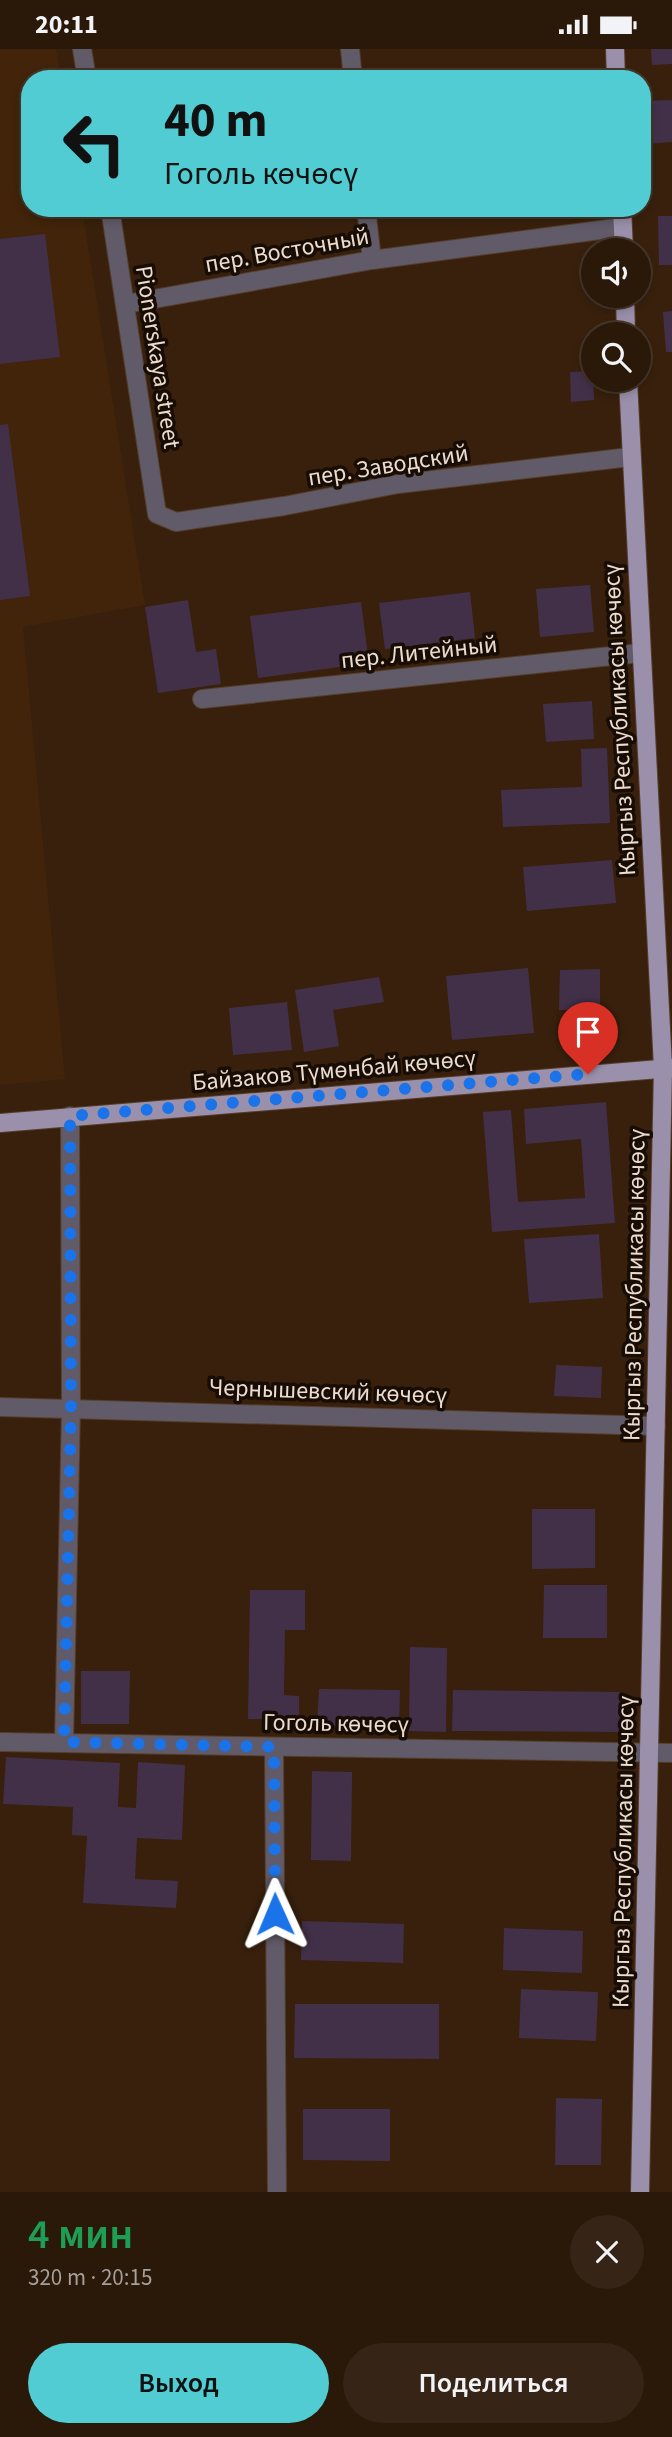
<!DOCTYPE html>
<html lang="ru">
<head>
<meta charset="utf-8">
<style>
	:root { --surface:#2a1809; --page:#362517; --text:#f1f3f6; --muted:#a5a09c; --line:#46372a; --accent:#51ccd2 }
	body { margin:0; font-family:"Source Sans 3",sans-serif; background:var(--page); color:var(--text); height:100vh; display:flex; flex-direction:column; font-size:26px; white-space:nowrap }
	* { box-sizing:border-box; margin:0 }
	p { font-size:23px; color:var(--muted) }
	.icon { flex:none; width:38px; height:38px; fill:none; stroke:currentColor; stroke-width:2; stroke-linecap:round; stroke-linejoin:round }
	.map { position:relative; height:2143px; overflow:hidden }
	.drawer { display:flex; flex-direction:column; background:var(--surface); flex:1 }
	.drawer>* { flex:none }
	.banner { position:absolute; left:21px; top:21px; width:630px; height:147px; border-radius:28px; box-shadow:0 4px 10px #0003,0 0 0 2px var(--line); background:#51ccd2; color:#111; overflow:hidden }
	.tools { position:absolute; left:581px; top:189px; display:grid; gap:14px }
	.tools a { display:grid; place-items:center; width:70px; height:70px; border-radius:50%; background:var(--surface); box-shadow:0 4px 10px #0003,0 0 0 2px var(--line); font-size:35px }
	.pin { position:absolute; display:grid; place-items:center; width:60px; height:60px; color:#fff; margin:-72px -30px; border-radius:50% 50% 50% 0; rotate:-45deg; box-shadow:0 0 7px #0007 }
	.pin .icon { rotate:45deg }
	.me { position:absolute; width:77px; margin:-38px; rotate:359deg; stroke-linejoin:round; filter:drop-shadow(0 0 5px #0008) }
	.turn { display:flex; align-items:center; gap:24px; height:147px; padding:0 28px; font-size:32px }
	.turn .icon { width:91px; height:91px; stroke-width:2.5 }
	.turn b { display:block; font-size:49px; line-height:60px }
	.round { display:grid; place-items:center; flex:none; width:74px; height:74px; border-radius:37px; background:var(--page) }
	.head { display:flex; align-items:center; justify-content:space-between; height:119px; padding:0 28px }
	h1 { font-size:42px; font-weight:600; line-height:52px; color:#1e9e55 }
	.action { display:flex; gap:14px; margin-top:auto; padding:14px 28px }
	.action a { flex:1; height:80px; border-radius:42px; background:var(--accent); color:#111; font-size:28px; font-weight:600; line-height:80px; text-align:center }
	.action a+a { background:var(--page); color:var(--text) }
	.status { display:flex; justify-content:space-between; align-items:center; height:49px; padding:0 35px; background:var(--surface); direction:ltr }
	.status svg { height:19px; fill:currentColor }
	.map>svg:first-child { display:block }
	.built { fill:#41240a }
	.building { fill:#423048 }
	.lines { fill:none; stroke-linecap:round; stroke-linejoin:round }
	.minor-casing { stroke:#553e2b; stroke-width:20 }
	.major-casing { stroke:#553e2b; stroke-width:20 }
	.minor { stroke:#615b69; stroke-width:18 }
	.major { stroke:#9b90ab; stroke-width:18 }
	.route { stroke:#1a73e8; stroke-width:12; stroke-dasharray:0 21.6 }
	.labels { text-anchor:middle; stroke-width:7; stroke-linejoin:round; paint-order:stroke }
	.street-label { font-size:24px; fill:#ecdcd0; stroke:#170d05 }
</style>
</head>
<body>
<div class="status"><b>20:11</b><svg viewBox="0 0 49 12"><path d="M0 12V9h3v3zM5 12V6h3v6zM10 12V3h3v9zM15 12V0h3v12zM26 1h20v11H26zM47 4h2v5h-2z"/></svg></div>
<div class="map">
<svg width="672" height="2143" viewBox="0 0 672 2143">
	<rect width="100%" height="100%" fill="#38200c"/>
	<path class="built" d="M0,0H56L61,30H30V159H82L145,556L23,578L65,1030L0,1036Z"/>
	<g class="building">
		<path d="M651,0H672V15L652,16Z"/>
		<path d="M672,51V93L647,95L644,52Z"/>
		<path d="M658,167H672V216H659Z"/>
		<path d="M45,185L60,308L0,315V190Z"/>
		<path d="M672,262V303H666L663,263Z"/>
		<path d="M593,322L594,351L571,353L570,323Z"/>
		<path d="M8,375L30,547L0,551V376Z"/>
		<path d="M590,536L594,583L540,588L536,540Z"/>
		<path d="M470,543L475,589L385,600L379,554Z"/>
		<path d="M188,551L196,603L216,600L221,635L158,644L145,558Z"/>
		<path d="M361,553L369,614L258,629L250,567Z"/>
		<path d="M592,652L594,690L546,693L543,655Z"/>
		<path d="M607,699L610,774L503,778L501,741L582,738L581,700Z"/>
		<path d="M612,811L616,854L527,862L523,818Z"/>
		<path d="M528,919L534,984L452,991L446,927Z"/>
		<path d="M600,920V961H559L560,921Z"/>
		<path d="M379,928L384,953L333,961L339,997L304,1003L295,941Z"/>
		<path d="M287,953L292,1001L233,1006L229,959Z"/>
		<path d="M606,1053L615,1174L492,1183L483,1063L511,1061L518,1153L585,1149L581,1090L526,1095L524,1060Z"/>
		<path d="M599,1185L603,1249L529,1254L524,1190Z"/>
		<path d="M556,1316L602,1318L601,1349L554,1347Z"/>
		<path d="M532,1460H595V1519L532,1520Z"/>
		<path d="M544,1536H607V1589H543Z"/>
		<path d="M250,1541H305V1581H285L284,1646L299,1647V1671L248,1670Z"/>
		<path d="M410,1598L447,1599L446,1683L409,1682Z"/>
		<path d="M81,1622H130L129,1675H81Z"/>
		<path d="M319,1640L400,1641L399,1677H317Z"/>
		<path d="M453,1641L620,1643L619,1683L452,1682Z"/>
		<path d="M6,1708L120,1714L118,1758L136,1759L138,1713L185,1716L182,1791L137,1789L135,1830L178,1832L176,1859L83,1854L87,1787L72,1786L73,1758L3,1755Z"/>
		<path d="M312,1722L352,1723L351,1812L311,1811Z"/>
		<path d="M302,1872L404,1875L403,1914L301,1911Z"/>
		<path d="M504,1879L583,1882L582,1924L503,1921Z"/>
		<path d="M521,1940L598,1943L596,1992L519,1989Z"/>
		<path d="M295,1955H439V2010L294,2009Z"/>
		<path d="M556,2049L602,2050L601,2116H555Z"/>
		<path d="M303,2060H390V2112L303,2111Z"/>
	</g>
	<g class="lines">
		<defs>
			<g id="minor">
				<path d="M82,0L87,30"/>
				<path d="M350,0L353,30"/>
				<path d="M110,159L157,465L176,473L284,457L398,435L630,408"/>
				<path d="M366,159L372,211"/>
				<path d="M126,255L372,211L623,178"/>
				<path d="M202,650L640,604"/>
				<path d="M0,1358L656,1377"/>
				<path d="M0,1693L672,1704"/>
				<path d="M64,1693L71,1359L70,1067"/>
				<path d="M274,1698L277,2143"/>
			</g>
			<g id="major">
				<path d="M615,0L616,30"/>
				<path d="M622,159L624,201"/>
				<path d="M625,247L626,285"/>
				<path d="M628,331L663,1019L640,2143"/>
				<path d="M0,1074L672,1019"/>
			</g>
		</defs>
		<use href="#minor" class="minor-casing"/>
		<use href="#major" class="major-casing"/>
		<use href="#minor" class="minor"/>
		<use href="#major" class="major"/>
	</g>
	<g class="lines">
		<path class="route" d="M275,1865L274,1698L64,1693L71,1359L70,1067L588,1025"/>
	</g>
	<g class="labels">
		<g class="street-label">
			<text transform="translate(287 201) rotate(-10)" y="8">пер. Восточный</text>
			<text transform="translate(158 308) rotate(81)" y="8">Pionerskaya street</text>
			<text transform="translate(388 416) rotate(-9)" y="8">пер. Заводский</text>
			<text transform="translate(419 603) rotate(-6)" y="8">пер. Литейный</text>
			<text transform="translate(619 671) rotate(-93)" y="8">Кыргыз Республикасы көчөсү</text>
			<text transform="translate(334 1021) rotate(-5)" y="8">Байзаков Түмөнбай көчөсү</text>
			<text transform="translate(634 1236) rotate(-89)" y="8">Кыргыз Республикасы көчөсү</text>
			<text transform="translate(328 1342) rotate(2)" y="8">Чернышевский көчөсү</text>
			<text transform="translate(336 1674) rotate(1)" y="8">Гоголь көчөсү</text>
			<text transform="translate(623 1803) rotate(-89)" y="8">Кыргыз Республикасы көчөсү</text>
		</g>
	</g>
</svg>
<div class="tools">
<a><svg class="icon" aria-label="sound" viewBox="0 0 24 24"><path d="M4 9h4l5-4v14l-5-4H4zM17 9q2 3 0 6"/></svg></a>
<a><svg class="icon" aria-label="search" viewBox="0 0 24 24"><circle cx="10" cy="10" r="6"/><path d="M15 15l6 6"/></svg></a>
</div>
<div class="pin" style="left:588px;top:1025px;background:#d93025"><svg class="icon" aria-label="arrive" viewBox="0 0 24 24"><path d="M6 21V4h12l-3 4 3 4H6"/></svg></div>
<svg class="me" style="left:275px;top:1865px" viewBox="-20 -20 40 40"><path d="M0-17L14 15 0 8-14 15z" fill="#1a73e8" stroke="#fff" stroke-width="4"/></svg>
<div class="banner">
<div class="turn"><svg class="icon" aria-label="left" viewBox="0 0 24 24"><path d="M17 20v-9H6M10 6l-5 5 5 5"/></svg><div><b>40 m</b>Гоголь көчөсү</div></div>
</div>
</div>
<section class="drawer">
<div class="head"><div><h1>4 мин</h1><p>320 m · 20:15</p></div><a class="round"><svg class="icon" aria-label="close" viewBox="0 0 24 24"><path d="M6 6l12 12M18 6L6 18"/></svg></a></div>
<div class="action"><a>Выход</a><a>Поделиться</a></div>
</section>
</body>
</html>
